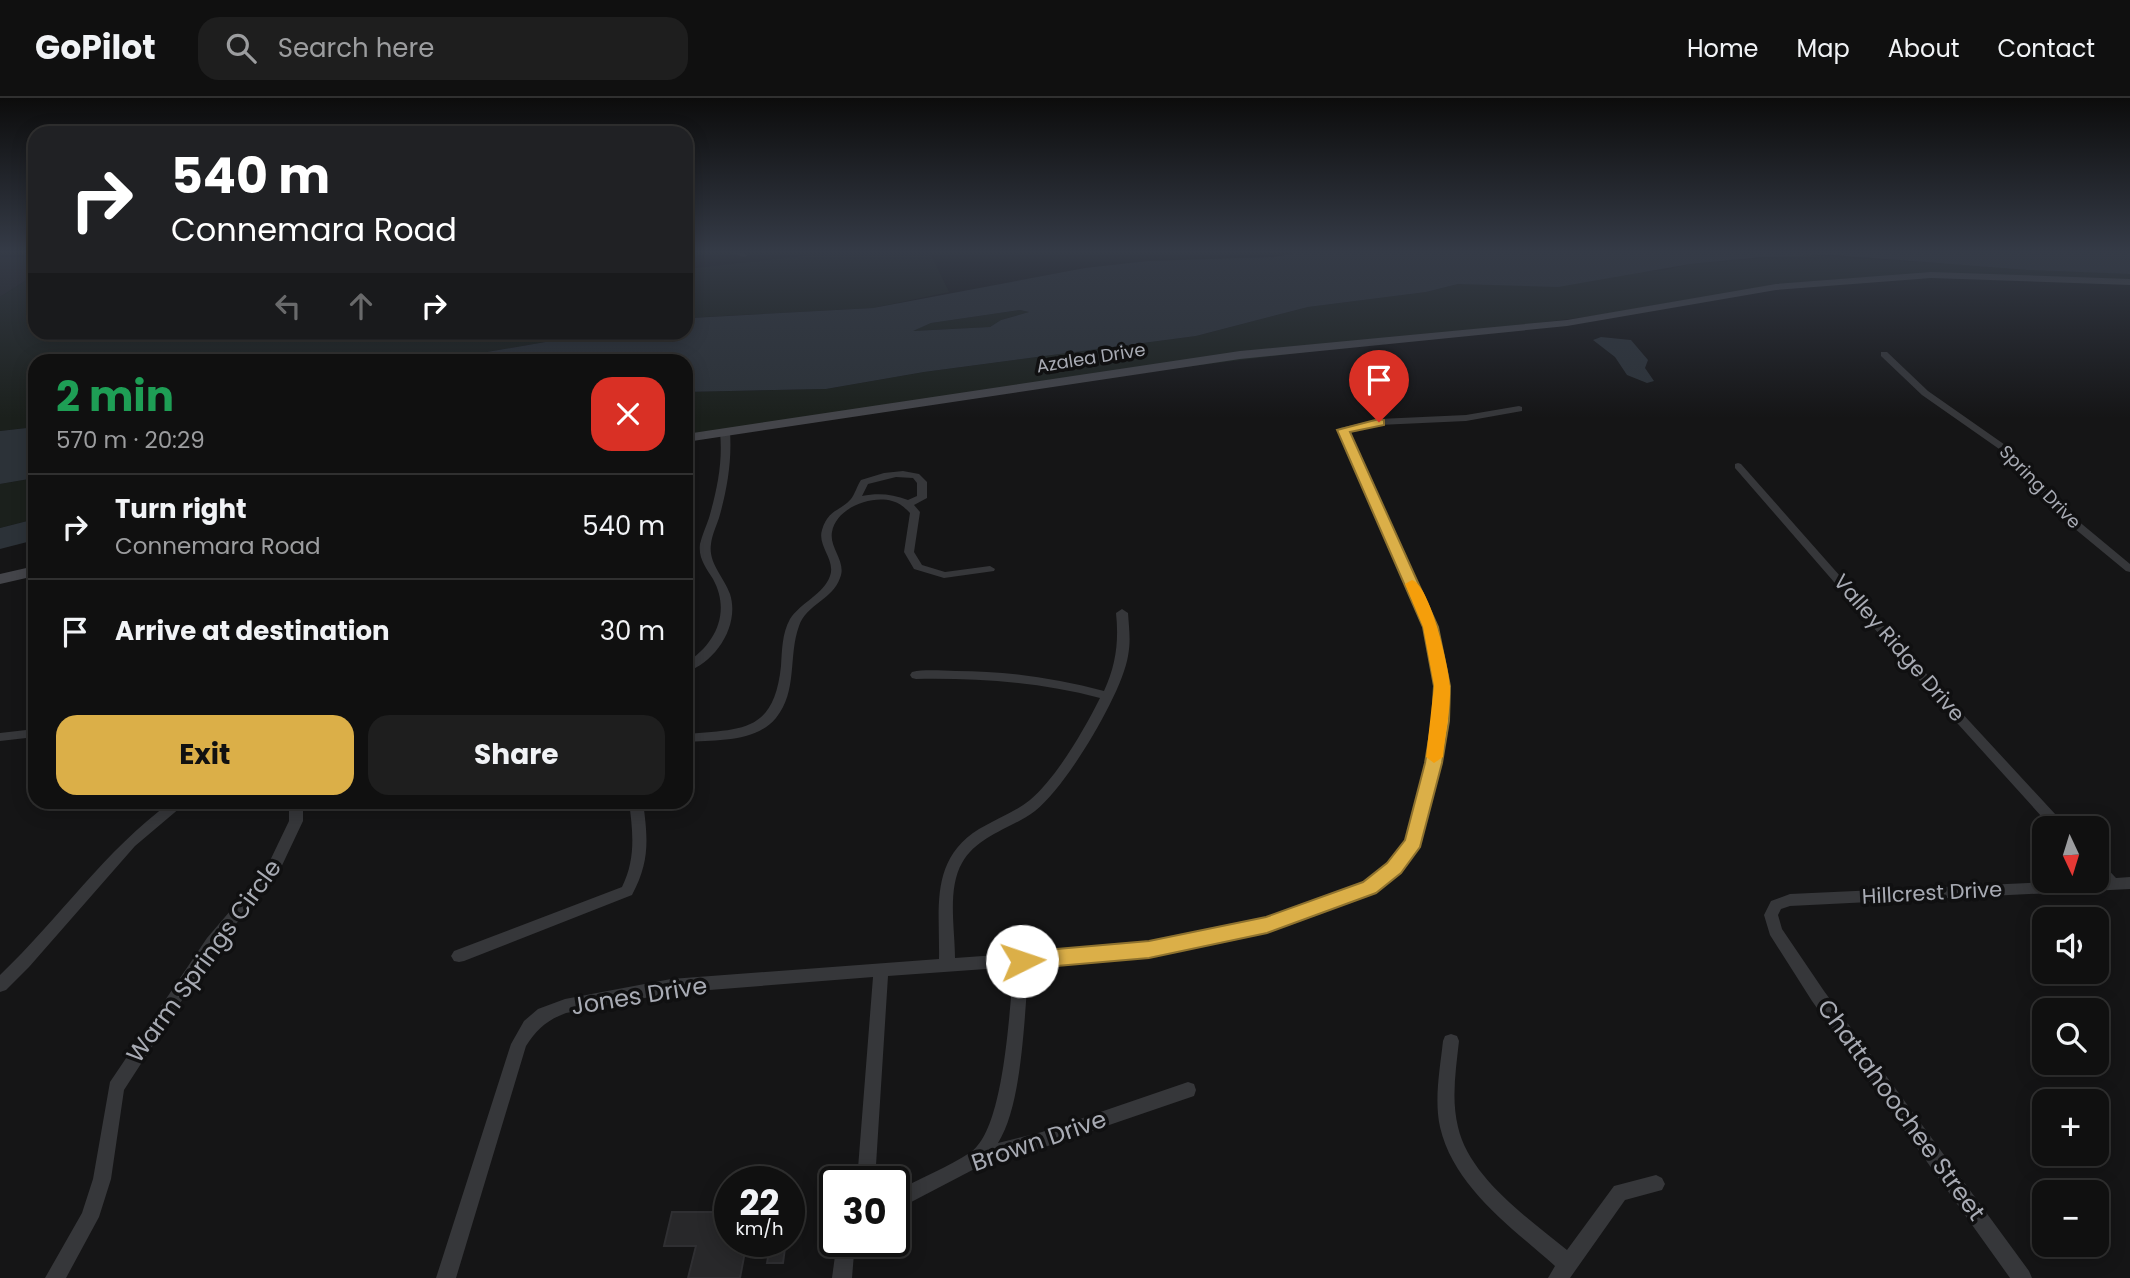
<!DOCTYPE html>
<html lang="en">
<head>
<meta charset="utf-8">
<style>
	:root { --surface:#101010; --page:#1e1e1e; --text:#f1f3f6; --muted:#9c9d9f; --line:#303030; --accent:#dbaf48 }
	body { margin:0; font-family:Poppins,sans-serif; background:var(--page); color:var(--text); height:100vh; display:flex; flex-direction:column; font-size:26px; white-space:nowrap }
	* { box-sizing:border-box; margin:0 }
	p { font-size:23px; color:var(--muted) }
	.icon { flex:none; width:38px; height:38px; fill:none; stroke:currentColor; stroke-width:2; stroke-linecap:round; stroke-linejoin:round }
	.map { position:relative; flex:1; overflow:hidden }
	.side { position:absolute; left:28px; top:256px; width:665px; height:455px; display:flex; flex-direction:column; background:var(--surface); border-radius:21px; box-shadow:0 4px 18px #0003,0 0 0 2px var(--line) }
	.side>* { flex:none }
	.hud { position:absolute; left:28px; top:28px; width:665px; height:214px; border-radius:21px; box-shadow:0 4px 18px #0003,0 0 0 2px var(--line); background:#202124; color:#fff; overflow:hidden }
	.needle { width:46px; rotate:176deg }
	.fabs { position:absolute; left:2032px; top:718px; display:grid; gap:14px }
	.fabs a { display:grid; place-items:center; width:77px; height:77px; border-radius:14px; background:var(--surface); box-shadow:0 4px 18px #0003,0 0 0 2px var(--line); font-size:35px }
	.speed { position:absolute; left:714px; top:1068px; display:flex; gap:14px; font-size:35px; font-weight:700; text-align:center }
	.speed>* { display:grid; place-content:center; width:91px; height:91px; border-radius:50%; background:var(--surface); box-shadow:0 4px 18px #0003,0 0 0 2px var(--line); line-height:1 }
	.speed small { font-size:18px; font-weight:400 }
	.speed .limit { border:4px solid #111; border-radius:10px; background:#fff; color:#111 }
	.pin { position:absolute; display:grid; place-items:center; width:60px; height:60px; color:#fff; margin:-72px -30px; border-radius:50% 50% 50% 0; rotate:-45deg; box-shadow:0 0 7px #0007 }
	.pin .icon { rotate:45deg }
	.me { position:absolute; width:77px; margin:-38px; rotate:86deg; stroke-linejoin:round; filter:drop-shadow(0 0 5px #0008) }
	.turn { display:flex; align-items:center; gap:24px; height:147px; padding:0 28px; font-size:32px }
	.turn .icon { width:91px; height:91px; stroke-width:2.5 }
	.turn b { display:block; font-size:49px; line-height:60px }
	.lanes { display:flex; align-items:center; height:66px; padding:0 28px; background:#0003; justify-content:center; gap:35px; direction:ltr }
	.lanes .off { opacity:.35 }
	.round { display:grid; place-items:center; flex:none; width:74px; height:74px; border-radius:21px; background:var(--page) }
	.overview { display:flex; align-items:center; justify-content:space-between; height:119px; padding:0 28px }
	h1 { font-size:42px; font-weight:700; line-height:52px; color:#1e9e55 }
	.action { display:flex; gap:14px; margin-top:auto; padding:14px 28px }
	.action a { flex:1; height:80px; border-radius:21px; background:var(--accent); color:#111; font-size:28px; font-weight:700; line-height:80px; text-align:center }
	.action a+a { background:var(--page); color:var(--text) }
	ul { padding:0; list-style:none }
	li { display:flex; align-items:center; gap:21px; height:105px; padding:0 28px; border-top:2px solid var(--line) }
	li div { flex:1 }
	li b { display:block; font-size:26px }
	li em { font-style:normal }
	header { display:flex; align-items:center; gap:42px; box-sizing:border-box; height:98px; padding:0 35px; background:var(--surface); border-bottom:2px solid var(--line) }
	header strong { font-size:33px }
	nav { display:flex; gap:38px; margin-inline-start:auto; font-size:24px }
	.search { width:490px; height:63px; background:var(--page); display:flex; align-items:center; gap:18px; box-sizing:border-box; padding:0 24px; border-radius:21px; color:var(--muted); font-size:26px }
	.map>svg:first-child { display:block }
	.built { fill:#212123 }
	.green { fill:#1b201c }
	.water { fill:#2c3238; fill-rule:evenodd }
	.lines { fill:none; stroke-linecap:round; stroke-linejoin:round }
	.stream { stroke:#2c3238; stroke-width:2.5 }
	.building { fill:#28282a; stroke:#2f2f32; stroke-width:2 }
	.street { fill:#36373a; fill-rule:evenodd }
	.secondary { fill:#44454a; fill-rule:evenodd }
	.route { fill:#dbaf48; stroke:#8e722f; stroke-width:2 }
	.slow { fill:#f59e0b }
	.labels { text-anchor:middle; stroke-width:7; stroke-linejoin:round; paint-order:stroke }
	.far-street-label { font-size:18px; fill:#a8abb4; stroke:#101011 }
	.street-label { font-size:21px; fill:#a8abb4; stroke:#101011 }
	.near-street-label { font-size:24px; fill:#a8abb4; stroke:#101011 }
</style>
</head>
<body>
<header>
<strong>GoPilot</strong>
<div class="search"><svg class="icon" aria-label="search" viewBox="0 0 24 24"><circle cx="10" cy="10" r="6"/><path d="M15 15l6 6"/></svg>Search here</div>
<nav><a>Home</a><a>Map</a><a>About</a><a>Contact</a></nav>
</header>
<div class="map">
<svg width="2130" height="1180" viewBox="0 0 2130 1180">
	<rect width="100%" height="100%" fill="#151516"/>
	<path class="built" d="M0,159H35V177L0,199Z"/>
	<g class="green">
		<path d="M831,155H930L949,194L873,210L686,220V171Z"/>
		<path d="M1801,157L2130,176V183L1931,175L1828,182L1703,199L1593,218L1137,275L686,343V294L826,291L924,274L1196,238L1308,209L1426,194L1458,186L1666,172L1690,166Z"/>
		<path d="M35,177V234L597,235L441,262H35V329L0,333V199Z"/>
		<path d="M1020,212L1030,214L1001,222L990,229L912,233L931,225Z"/>
		<path d="M35,380V421L0,430V386Z"/>
	</g>
	<g class="water">
		<path d="M1294,155H2130V176L2029,172L1834,157L1763,159L1690,166L1558,189L1458,186L1426,194L1308,209L1196,238L924,274L826,291L686,294V262H441L597,235L686,234V220H691L873,210L1085,170L1148,163L1275,159ZM1020,212L1029,214L1001,222L990,229L913,233L931,225Z"/>
		<path d="M1601,239L1631,242L1648,262L1645,270L1654,283L1647,285L1627,277L1615,259L1593,242Z"/>
		<path d="M35,329V380L0,386V333Z"/>
		<path d="M35,421V442L0,451V430Z"/>
	</g>
	<g class="lines">
		<path class="stream" d="M686,205L691,220"/>
	</g>
	<g class="building">
		<path d="M672,1114H730V1143H747L740,1180H688L696,1148H664Z"/>
		<path d="M771,1143H786L783,1165H767Z"/>
	</g>
	<g class="lines">
		<g class="street">
			<path d="M732,155H743L748,157L744,159Z"/>
			<path d="M1881,254H1887L1928,293L2008,349L2071,417L2130,466V474L2126,473L2063,421L2002,353L1922,297L1881,258Z"/>
			<path d="M1519,308L1522,309V313L1466,323L1379,327L1348,334L1436,529L1448,588L1447,623L1440,665L1418,748L1399,774L1374,793L1267,833L1149,858L1029,868C1024,916 1023,1006 998,1045L1042,1034L1188,984L1194,986L1196,992L1194,998L1042,1050L982,1067L894,1113V1094C917,1082 950,1068 971,1054C1005,1030 1009,910 1014,869L888,878L875,1083H857L873,879L671,895L566,915C547,922 537,931 526,948L456,1180H436L511,946L524,923L538,911L565,901L671,881L939,861C940,811 929,762 979,731C996,721 1015,714 1030,702C1057,679 1084,632 1100,600C1039,584 979,580 916,581L912,580L910,577L912,574C926,571 942,573 956,573C1006,573 1055,580 1104,593C1116,567 1119,543 1116,515L1122,511L1128,515C1129,530 1131,543 1128,558C1122,596 1066,689 1035,713C1011,731 978,737 962,765C947,791 955,831 955,860L1149,846L1266,821L1364,785L1389,766L1406,742L1426,665L1435,623L1436,588L1424,529L1338,332L1340,330L1379,321L1466,317Z"/>
			<path d="M725,331L730,334C732,363 727,392 719,420C716,429 712,437 711,446C708,465 724,479 730,496C740,527 716,564 686,574V565C716,546 731,514 713,481C706,470 698,460 700,446C702,437 706,429 709,420C717,392 723,364 720,334Z"/>
			<path d="M1738,365L1741,366L1947,599L2068,730H2052L1939,605L1735,370V366Z"/>
			<path d="M903,373L919,376L927,384V400L914,407L920,414L914,454L922,467L945,474L990,468L995,471L994,473L944,480L914,471L904,454L910,415C904,409 900,405 892,403C871,397 836,410 832,434C829,450 847,464 840,480C833,501 806,507 799,528C788,558 798,593 776,620C755,645 715,642 686,644V636C742,631 774,635 781,568C782,553 782,535 790,521C800,505 824,496 830,478C836,462 817,448 822,432C828,411 841,413 851,401C855,396 857,388 861,382L884,375ZM896,379L913,380L917,385V398L908,402C892,396 878,395 862,398L868,386Z"/>
			<path d="M35,631V639L0,643V635Z"/>
			<path d="M171,704H187L135,748L29,869L6,892L0,894V877C59,821 105,752 171,704Z"/>
			<path d="M289,704H303V723L277,778L217,848L124,992L111,1081L99,1119L66,1180H45L82,1115L93,1081L110,984L207,840L266,771L289,723Z"/>
			<path d="M629,704H643C648,741 650,763 632,797L464,863L459,864L454,863L451,858L454,853L622,789C636,761 633,734 629,704Z"/>
			<path d="M2096,763L2101,764L2116,780L2130,779V791L1790,808L1781,811L1778,817L1782,831L1824,893L2029,1173L2032,1180H2010L1812,903L1770,837L1764,817L1771,803L1790,796L2096,782L2099,781L2096,778Z"/>
			<path d="M1451,936L1457,938L1459,943C1456,971 1451,1001 1458,1029C1469,1079 1529,1121 1567,1152L1614,1088L1656,1077L1662,1080L1665,1086L1662,1092L1625,1102L1570,1180H1548L1555,1168C1511,1129 1454,1089 1440,1029C1434,1001 1440,971 1443,943L1445,938Z"/>
			<path d="M837,1143H855L852,1180H832Z"/>
		</g>
		<g class="secondary">
			<path d="M1931,174L2130,181V187L1931,180L1776,192L1567,228L1240,261L686,344V336L1240,253L1567,222L1776,186Z"/>
			<path d="M35,468V478L0,486V476Z"/>
		</g>
	</g>
	<linearGradient id="sky" x2="0" y2="1"><stop stop-color="#0c0c0c"/><stop offset="0.48" stop-color="#353b47"/><stop offset="1" stop-color="#353b47" stop-opacity="0"/></linearGradient>
	<rect width="2130" height="320" fill="url(#sky)"/>
	<path class="route" d="M1379,321L1384,322V327L1350,334L1438,529L1450,588L1449,623L1442,665L1420,749L1401,775L1376,795L1267,835L1149,860L1022,871L1015,869L1012,863L1015,857L1022,854L1149,843L1266,819L1363,784L1387,765L1405,742L1425,665L1432,623L1434,588L1423,529L1337,332Z"/>
	<path class="slow" d="M1412,482C1430,487 1449,569 1450,588C1451,611 1445,636 1443,659L1434,665L1426,659L1434,588L1423,529L1405,486Z"/>
	<g class="labels">
		<g class="far-street-label">
			<text transform="translate(1091 260) rotate(-9)" y="6">Azalea Drive</text>
			<text transform="translate(2040 389) rotate(46)" y="6">Spring Drive</text>
		</g>
		<g class="street-label">
			<text transform="translate(1899 550) rotate(49)" y="7">Valley Ridge Drive</text>
			<text transform="translate(1932 795) rotate(-3)" y="7">Hillcrest Drive</text>
		</g>
		<g class="near-street-label">
			<text transform="translate(204 863) rotate(-54)" y="8">Warm Springs Circle</text>
			<text transform="translate(639 898) rotate(-9)" y="8">Jones Drive</text>
			<text transform="translate(1901 1012) rotate(54)" y="8">Chattahoochee Street</text>
			<text transform="translate(1039 1043) rotate(-19)" y="8">Brown Drive</text>
		</g>
	</g>
</svg>
<div class="fabs">
<a><svg class="needle" viewBox="-14 -14 28 28"><path d="M0-13l5 13h-10z" fill="#e53935"/><path d="M0 13l5-13h-10z" fill="#9c9d9f"/></svg></a>
<a><svg class="icon" aria-label="sound" viewBox="0 0 24 24"><path d="M4 9h4l5-4v14l-5-4H4zM17 9q2 3 0 6"/></svg></a>
<a><svg class="icon" aria-label="search" viewBox="0 0 24 24"><circle cx="10" cy="10" r="6"/><path d="M15 15l6 6"/></svg></a>
<a>+</a>
<a>−</a>
</div>
<div class="speed"><div>22<small>km/h</small></div><div class="limit">30</div></div>
<div class="pin" style="left:1379px;top:324px;background:#d93025"><svg class="icon" aria-label="arrive" viewBox="0 0 24 24"><path d="M6 21V4h12l-3 4 3 4H6"/></svg></div>
<svg class="me" style="left:1022px;top:863px" viewBox="-20 -20 40 40"><circle r="19" fill="#fff"/><path d="M0-13L10 11 0 6-10 11z" fill="#dbaf48"/></svg>
<div class="hud">
<div class="turn"><svg class="icon" aria-label="right" viewBox="0 0 24 24"><path d="M7 20v-9h11M14 6l5 5-5 5"/></svg><div><b>540 m</b>Connemara Road</div></div>
<div class="lanes"><svg class="icon off" aria-label="left" viewBox="0 0 24 24"><path d="M17 20v-9H6M10 6l-5 5 5 5"/></svg><svg class="icon off" aria-label="ahead" viewBox="0 0 24 24"><path d="M12 20V5M6 11l6-6 6 6"/></svg><svg class="icon" aria-label="right" viewBox="0 0 24 24"><path d="M7 20v-9h11M14 6l5 5-5 5"/></svg></div>
</div>
<section class="side">
<div class="overview"><div><h1>2 min</h1><p>570 m · 20:29</p></div><a class="round" style="background:#d93025;color:#fff"><svg class="icon" aria-label="close" viewBox="0 0 24 24"><path d="M6 6l12 12M18 6L6 18"/></svg></a></div>
<ul>
<li><svg class="icon" aria-label="right" viewBox="0 0 24 24"><path d="M7 20v-9h11M14 6l5 5-5 5"/></svg><div><b>Turn right</b><p>Connemara Road</p></div><em>540 m</em></li>
<li><svg class="icon" aria-label="arrive" viewBox="0 0 24 24"><path d="M6 21V4h12l-3 4 3 4H6"/></svg><div><b>Arrive at destination</b></div><em>30 m</em></li>
</ul>
<div class="action"><a>Exit</a><a>Share</a></div>
</section>
</div>
</body>
</html>
